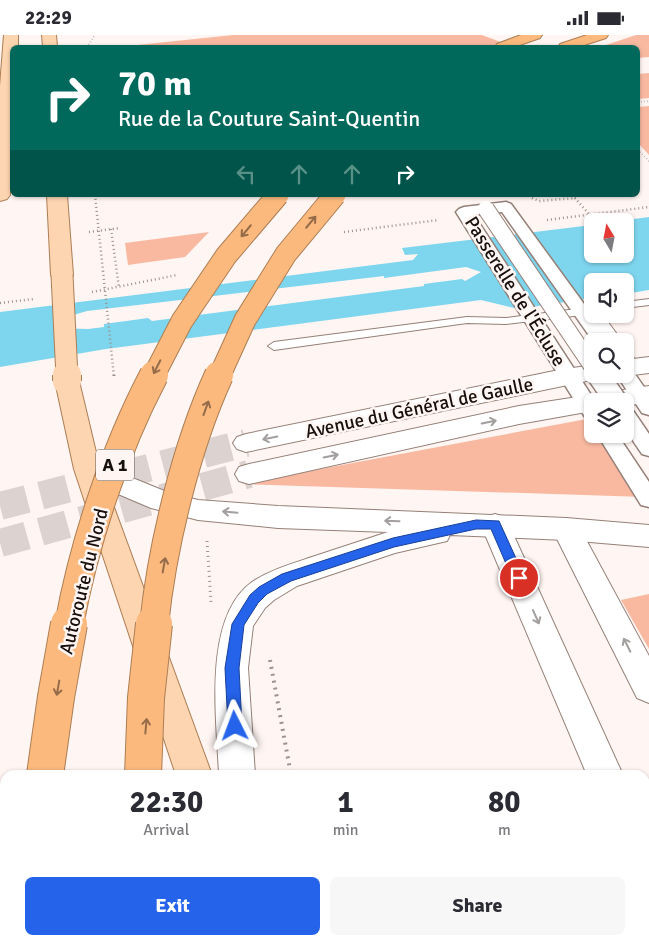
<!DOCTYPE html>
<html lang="en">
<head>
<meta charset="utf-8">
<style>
	:root { --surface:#fff; --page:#f7f7f7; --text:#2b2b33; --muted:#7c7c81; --accent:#2563eb }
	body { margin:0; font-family:Signika,sans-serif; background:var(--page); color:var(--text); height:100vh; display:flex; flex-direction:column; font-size:19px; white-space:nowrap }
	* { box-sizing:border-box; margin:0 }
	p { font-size:16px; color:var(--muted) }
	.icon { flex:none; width:28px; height:28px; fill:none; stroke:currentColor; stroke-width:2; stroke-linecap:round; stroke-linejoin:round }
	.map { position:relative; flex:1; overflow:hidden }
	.panel { position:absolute; left:0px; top:735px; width:650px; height:175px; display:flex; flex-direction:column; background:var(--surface); border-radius:15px 15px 0 0; box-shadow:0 1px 4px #0004 }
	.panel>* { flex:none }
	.guide { position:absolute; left:10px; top:10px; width:630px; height:152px; border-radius:8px; box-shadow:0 1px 4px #0004; background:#00695c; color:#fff; overflow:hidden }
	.needle { width:32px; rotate:350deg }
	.tools { position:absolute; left:584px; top:178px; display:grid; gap:10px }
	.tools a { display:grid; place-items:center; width:50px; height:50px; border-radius:8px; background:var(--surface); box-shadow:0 1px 4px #0004; font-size:25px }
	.pin { position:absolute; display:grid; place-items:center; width:42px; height:42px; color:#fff; margin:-21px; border:2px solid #fff; border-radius:50%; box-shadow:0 1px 5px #0007 }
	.me { position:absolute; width:55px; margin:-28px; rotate:357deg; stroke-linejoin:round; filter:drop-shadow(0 0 4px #0008) }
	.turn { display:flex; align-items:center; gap:18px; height:105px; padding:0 25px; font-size:22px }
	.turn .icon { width:65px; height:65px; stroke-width:2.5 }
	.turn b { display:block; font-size:35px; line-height:42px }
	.lanes { display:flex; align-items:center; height:48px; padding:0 25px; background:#0003; justify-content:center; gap:25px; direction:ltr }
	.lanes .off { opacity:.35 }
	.eta { display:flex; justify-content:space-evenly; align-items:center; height:85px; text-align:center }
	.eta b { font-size:30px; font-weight:800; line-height:35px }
	.action { display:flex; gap:10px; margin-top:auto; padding:10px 25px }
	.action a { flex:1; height:58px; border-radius:8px; background:var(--accent); color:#fff; font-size:20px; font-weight:800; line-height:58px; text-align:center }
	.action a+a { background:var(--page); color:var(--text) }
	.status { display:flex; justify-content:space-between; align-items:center; height:35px; padding:0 25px; background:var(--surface); direction:ltr }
	.status svg { height:14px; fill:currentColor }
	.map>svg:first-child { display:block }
	.green { fill:#f9b9a1 }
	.water { fill:#7ed5ee; fill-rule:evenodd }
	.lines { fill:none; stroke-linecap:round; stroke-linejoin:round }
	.secondary-tunnel { stroke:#dcd2d0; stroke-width:28; stroke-dasharray:28 14; stroke-linecap:butt }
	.service-casing { stroke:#958078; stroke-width:2 }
	.pedestrian-casing { stroke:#958078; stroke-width:3 }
	.minor-casing { stroke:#958078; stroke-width:2 }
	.tertiary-casing { stroke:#958078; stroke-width:2 }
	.primary-casing { stroke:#ac7e55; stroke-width:2 }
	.motorway-casing { stroke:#ac7e55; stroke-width:2 }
	.path-far3 { stroke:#9c9390; stroke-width:2; stroke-dasharray:0.5 2.5; stroke-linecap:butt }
	.path-far2 { stroke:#9c9390; stroke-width:2.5; stroke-dasharray:1 3; stroke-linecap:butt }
	.path-far1 { stroke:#9c9390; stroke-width:3; stroke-dasharray:1 4; stroke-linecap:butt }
	.path { stroke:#9c9390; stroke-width:4; stroke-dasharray:2 5; stroke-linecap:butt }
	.service { fill:#fff; fill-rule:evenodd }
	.pedestrian { fill:#fff; fill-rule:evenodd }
	.minor { fill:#fff; fill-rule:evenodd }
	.tertiary { fill:#fff; fill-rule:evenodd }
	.primary { fill:#fdd5b1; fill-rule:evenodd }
	.motorway { fill:#fcb97d; fill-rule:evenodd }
	.pedestrian-bridge-far1-casing { stroke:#958078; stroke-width:18; stroke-linecap:butt }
	.pedestrian-bridge-casing { stroke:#958078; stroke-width:24; stroke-linecap:butt }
	.primary-bridge-far1-casing { stroke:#ac7e55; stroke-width:23; stroke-linecap:butt }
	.primary-bridge-casing { stroke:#ac7e55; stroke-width:30; stroke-linecap:butt }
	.motorway-bridge-far2-casing { stroke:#ac7e55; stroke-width:23; stroke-linecap:butt }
	.motorway-bridge-far1-casing { stroke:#ac7e55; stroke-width:30; stroke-linecap:butt }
	.motorway-bridge-casing { stroke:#ac7e55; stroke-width:38; stroke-linecap:butt }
	.path-bridge-far1 { stroke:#9c9390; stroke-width:2.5; stroke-dasharray:1 3; stroke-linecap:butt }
	.path-bridge { stroke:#9c9390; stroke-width:3; stroke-dasharray:1 4; stroke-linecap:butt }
	.pedestrian-bridge-far1 { stroke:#fff; stroke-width:16 }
	.pedestrian-bridge { stroke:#fff; stroke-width:21 }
	.primary-bridge-far1 { stroke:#fdd5b1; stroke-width:21 }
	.primary-bridge { stroke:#fdd5b1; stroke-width:28 }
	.motorway-bridge-far2 { stroke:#fcb97d; stroke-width:21 }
	.motorway-bridge-far1 { stroke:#fcb97d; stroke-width:28 }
	.motorway-bridge { stroke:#fcb97d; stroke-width:36 }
	.oneway { stroke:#956c4a }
	.oneway2 { stroke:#a29f9e }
	.route { fill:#2563eb; stroke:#184099 }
	.labels { text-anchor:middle; stroke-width:5; stroke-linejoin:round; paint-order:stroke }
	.shield { fill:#fff5f2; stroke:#5d5451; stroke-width:1 }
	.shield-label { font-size:18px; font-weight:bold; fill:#170f0c }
	.street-label { font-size:19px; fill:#170f0c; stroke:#fff5f2 }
</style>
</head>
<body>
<div class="status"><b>22:29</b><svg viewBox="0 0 49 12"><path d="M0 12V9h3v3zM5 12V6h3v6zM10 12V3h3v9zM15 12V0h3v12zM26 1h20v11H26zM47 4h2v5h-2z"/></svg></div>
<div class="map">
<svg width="649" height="910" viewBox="0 0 649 910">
	<rect width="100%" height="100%" fill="#fff5f2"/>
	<g class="green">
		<path d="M233,0H482L514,12H118Z"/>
		<path d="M636,0H649V22L638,23V12H600Z"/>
		<path d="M649,38V63L638,64V39Z"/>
		<path d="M649,71V120L638,108V72Z"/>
		<path d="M209,197L185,222L128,230L125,208Z"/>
		<path d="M592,383V399H602L644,462L241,449Z"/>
		<path d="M649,559V614L621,565Z"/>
	</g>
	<path class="water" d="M649,182V255L625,259V246H592V263L518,274L481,265L106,314L0,332V277L413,225L418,219L405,220L402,213L592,190V219H625V186H619ZM466,232L481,237L465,246L462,244L424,249V251L152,286L148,283L104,289V292L88,294L53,293V286L87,276L384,241V243Z"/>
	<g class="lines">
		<g class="secondary-tunnel">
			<path d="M0,471L246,408"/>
			<path d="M0,508L249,439"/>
		</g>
		<defs>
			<g id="service">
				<path d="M649,264V270L625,273V267Z"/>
				<path d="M592,272V279H602L622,306H610L591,279L506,289L467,288L274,315L268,311L274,307L467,282L506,283Z"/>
				<path d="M625,315L629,316L640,332L638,335H630L625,328Z"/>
			</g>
			<g id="pedestrian">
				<path d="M506,167L511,169L611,306H593L502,177L474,180L595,366H592V383L585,382L456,177L459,174L464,172Z"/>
				<path d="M625,333L632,335L649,359V380L642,378L616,339H625Z"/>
				<path d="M625,372L632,374L649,399V421L642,419L625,394Z"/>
				<path d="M597,399H617L649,447V472L641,470Z"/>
			</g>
			<g id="minor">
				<path d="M495,479L505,482L509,490L623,740H587L481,490L485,482Z"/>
				<path d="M566,483L576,486L649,621V668L637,663L552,494L556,486Z"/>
				<path d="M645,808L649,810V855L645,854Z"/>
			</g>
			<g id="tertiary">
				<path d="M649,322V338L625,341L618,339H625V325Z"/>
				<path d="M592,330V339H604L601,343L246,417L237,414L233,408L237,402L246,399L554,336Z"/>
				<path d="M649,351V367L625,371V366H592V376L519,389L249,449L239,446L235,439L239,432L249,429L519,371Z"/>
				<path d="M88,425L167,457L198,465L278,471L566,483L649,490V512L566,505L450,500L447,506L395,518L297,551L274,565L265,573L253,591L248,633L255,740H219C217,686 202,583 252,547C270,535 291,529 312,522C337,514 363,505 388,497L278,493L198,485L151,473L78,442L75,435L78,428Z"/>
			</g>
			<g id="primary">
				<path d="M4,0H18V12H12L10,160L7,164L0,166V51Z"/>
				<path d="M42,0H56L57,12H43Z"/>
				<path d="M47,160H67L73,240L70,245L62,246L54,245L51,240Z"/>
				<path d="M67,338L76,340L79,346L100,434L212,740H176L74,434L55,346L58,340Z"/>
				<path d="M223,905H263L264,910H224Z"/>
			</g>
			<g id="motorway">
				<path d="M521,0H542L540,3L514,12H495L497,9Z"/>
				<path d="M587,0H608L606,3L578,12H558L560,9Z"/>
				<rect x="14" y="905" width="40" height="5"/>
				<rect x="125" y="905" width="40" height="5"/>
			</g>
		</defs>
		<use href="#service" class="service-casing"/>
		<use href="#pedestrian" class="pedestrian-casing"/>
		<use href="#minor" class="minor-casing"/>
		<use href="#tertiary" class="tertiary-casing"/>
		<use href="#primary" class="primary-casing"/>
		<use href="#motorway" class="motorway-casing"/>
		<g class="path-far3">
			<path d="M87,12L95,0"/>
			<path d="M638,67L649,66"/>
			<path d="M638,115L649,126"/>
		</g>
		<g class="path-far2">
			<path d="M95,160L103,236"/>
			<path d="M572,160L590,180"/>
			<path d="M532,163L539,166L576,163"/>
			<path d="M547,185L649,172"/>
			<path d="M111,194L119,253"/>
			<path d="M89,197L120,193"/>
			<path d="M344,197L439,185"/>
			<path d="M92,257L177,240"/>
			<path d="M0,268L34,264"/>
		</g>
		<path class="path-far1" d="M207,506L211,567"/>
		<g class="path">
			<path d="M270,625L291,740"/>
			<path d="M645,765H649"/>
			<path d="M331,905L333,910"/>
			<path d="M283,907L292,905"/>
		</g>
		<use href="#service" class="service"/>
		<use href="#pedestrian" class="pedestrian"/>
		<use href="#minor" class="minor"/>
		<use href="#tertiary" class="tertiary"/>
		<use href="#primary" class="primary"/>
		<use href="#motorway" class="motorway"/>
		<defs>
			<g id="pedestrian-bridge-far1">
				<path d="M486,174L592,331"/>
				<path d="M597,339L599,342"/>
			</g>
			<path id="pedestrian-bridge" d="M598,340L616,366"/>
			<path id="primary-bridge-far1" d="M62,240L67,342"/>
			<path id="primary-bridge" d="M67,340V346"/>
			<g id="motorway-bridge-far2">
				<path d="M153,342L182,286L226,221L278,160"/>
				<path d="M219,342L245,285L286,219L335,160"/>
			</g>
			<g id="motorway-bridge-far1">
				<path d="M69,590C84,508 115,414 154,340"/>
				<path d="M154,590C162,512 186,412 219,340"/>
			</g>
			<g id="motorway-bridge">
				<path d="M45,740L56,662L69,589"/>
				<path d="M143,740L146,663L154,589"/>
			</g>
		</defs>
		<use href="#pedestrian-bridge-far1" class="pedestrian-bridge-far1-casing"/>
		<use href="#pedestrian-bridge" class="pedestrian-bridge-casing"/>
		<use href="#primary-bridge-far1" class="primary-bridge-far1-casing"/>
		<use href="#primary-bridge" class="primary-bridge-casing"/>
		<use href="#motorway-bridge-far2" class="motorway-bridge-far2-casing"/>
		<use href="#motorway-bridge-far1" class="motorway-bridge-far1-casing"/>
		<use href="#motorway-bridge" class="motorway-bridge-casing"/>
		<path class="path-bridge-far1" d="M103,236L114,342"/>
		<path class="path-bridge" d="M114,340V343"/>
		<use href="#pedestrian-bridge-far1" class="pedestrian-bridge-far1"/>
		<use href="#pedestrian-bridge" class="pedestrian-bridge"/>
		<use href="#primary-bridge-far1" class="primary-bridge-far1"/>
		<use href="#primary-bridge" class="primary-bridge"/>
		<use href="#motorway-bridge-far2" class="motorway-bridge-far2"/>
		<use href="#motorway-bridge-far1" class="motorway-bridge-far1"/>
		<use href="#motorway-bridge" class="motorway-bridge"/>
	</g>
	<defs><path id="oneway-shaft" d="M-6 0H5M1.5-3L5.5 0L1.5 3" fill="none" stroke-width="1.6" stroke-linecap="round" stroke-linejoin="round" transform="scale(1.25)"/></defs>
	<g class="oneway">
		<use href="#oneway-shaft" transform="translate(311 187) rotate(-50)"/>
		<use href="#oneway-shaft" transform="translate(246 196) rotate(130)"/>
		<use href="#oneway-shaft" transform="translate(157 332) rotate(117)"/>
		<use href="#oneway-shaft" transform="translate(206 373) rotate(-70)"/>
		<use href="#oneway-shaft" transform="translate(164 530) rotate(-80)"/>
		<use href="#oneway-shaft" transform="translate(58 653) rotate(100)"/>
		<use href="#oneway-shaft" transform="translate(146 691) rotate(-85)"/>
	</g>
	<g class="oneway2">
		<use href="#oneway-shaft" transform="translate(489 387) rotate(-12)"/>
		<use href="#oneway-shaft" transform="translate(270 403) rotate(168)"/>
		<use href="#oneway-shaft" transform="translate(331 421) rotate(-12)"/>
		<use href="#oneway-shaft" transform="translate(230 477) rotate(-175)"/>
		<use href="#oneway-shaft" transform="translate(392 486) rotate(-178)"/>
		<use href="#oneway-shaft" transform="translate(536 582) rotate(66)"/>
		<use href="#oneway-shaft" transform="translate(627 610) rotate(-117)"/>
	</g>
	<path class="route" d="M476,485L499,486L525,543L523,547H514L491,494H476L394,512L291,546L267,559L258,568L244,590L239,633L242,691L240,696L235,698L230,696L228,691L225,633L232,589L250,560L259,552L282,539L393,503Z"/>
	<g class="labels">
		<rect class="shield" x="96" y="414.5" width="38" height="31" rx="4"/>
		<g class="shield-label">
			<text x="115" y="436">A 1</text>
		</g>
		<g class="street-label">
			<text transform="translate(516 256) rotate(58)" y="7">Passerelle de l'Écluse</text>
			<text transform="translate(419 372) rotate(-12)" y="7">Avenue du Général de Gaulle</text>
			<text transform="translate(83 546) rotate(-76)" y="7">Autoroute du Nord</text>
		</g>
	</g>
</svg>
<div class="tools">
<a><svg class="needle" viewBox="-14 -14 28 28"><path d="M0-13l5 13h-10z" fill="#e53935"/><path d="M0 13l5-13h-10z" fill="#7c7c81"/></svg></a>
<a><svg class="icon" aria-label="sound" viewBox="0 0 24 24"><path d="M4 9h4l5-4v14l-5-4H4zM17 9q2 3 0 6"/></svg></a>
<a><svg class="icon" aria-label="search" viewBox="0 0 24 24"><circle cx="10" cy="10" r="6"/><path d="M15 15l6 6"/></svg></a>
<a><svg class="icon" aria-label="layers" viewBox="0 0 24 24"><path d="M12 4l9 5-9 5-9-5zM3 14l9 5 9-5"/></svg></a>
</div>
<div class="pin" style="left:519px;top:543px;background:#d93025"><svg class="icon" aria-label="arrive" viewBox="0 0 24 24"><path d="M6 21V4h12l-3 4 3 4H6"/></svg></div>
<svg class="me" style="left:235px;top:691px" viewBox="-20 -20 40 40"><path d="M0-17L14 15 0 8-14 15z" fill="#2563eb" stroke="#fff" stroke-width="4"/></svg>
<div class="guide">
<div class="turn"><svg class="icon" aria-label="right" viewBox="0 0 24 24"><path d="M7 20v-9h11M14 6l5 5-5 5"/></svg><div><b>70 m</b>Rue de la Couture Saint-Quentin</div></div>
<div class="lanes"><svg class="icon off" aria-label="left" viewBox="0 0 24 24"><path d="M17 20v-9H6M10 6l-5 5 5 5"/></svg><svg class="icon off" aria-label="ahead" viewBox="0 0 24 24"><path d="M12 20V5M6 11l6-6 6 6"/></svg><svg class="icon off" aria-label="ahead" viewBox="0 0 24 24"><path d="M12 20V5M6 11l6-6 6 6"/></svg><svg class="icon" aria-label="right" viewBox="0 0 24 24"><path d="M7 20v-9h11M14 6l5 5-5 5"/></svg></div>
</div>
<section class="panel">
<div class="eta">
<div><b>22:30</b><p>Arrival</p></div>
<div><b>1</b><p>min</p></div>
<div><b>80</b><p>m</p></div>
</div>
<div class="action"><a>Exit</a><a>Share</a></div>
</section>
</div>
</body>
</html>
